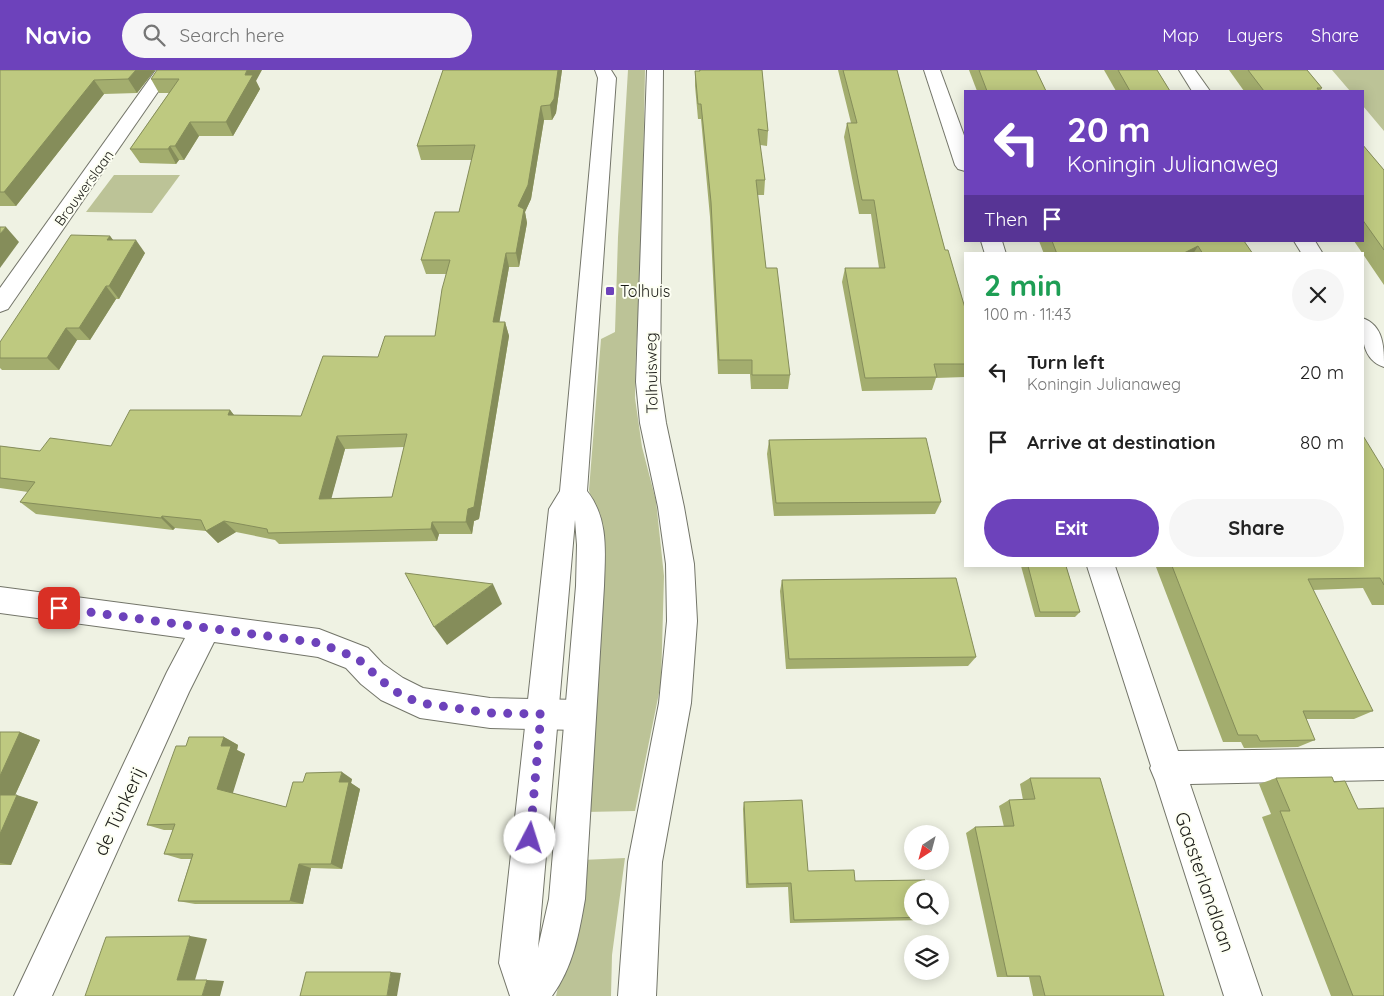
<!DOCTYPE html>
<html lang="en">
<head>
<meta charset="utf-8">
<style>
	:root { --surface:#fff; --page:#f6f6f6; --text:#222; --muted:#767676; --accent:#6d42bb }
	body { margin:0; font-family:Quicksand,sans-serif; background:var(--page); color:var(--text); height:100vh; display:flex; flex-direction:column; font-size:19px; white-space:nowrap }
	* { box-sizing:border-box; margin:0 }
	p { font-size:16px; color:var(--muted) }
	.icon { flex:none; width:28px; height:28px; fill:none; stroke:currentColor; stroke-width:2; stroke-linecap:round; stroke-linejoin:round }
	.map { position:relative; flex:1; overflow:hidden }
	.side { position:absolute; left:964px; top:182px; width:400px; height:315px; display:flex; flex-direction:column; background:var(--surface); border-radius:0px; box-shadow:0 2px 12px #0003 }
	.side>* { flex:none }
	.hud { position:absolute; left:964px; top:20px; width:400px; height:152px; border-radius:0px; box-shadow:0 2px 12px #0003; background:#6d42bb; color:#fff; overflow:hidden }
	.needle { width:32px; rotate:216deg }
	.tools { position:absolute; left:904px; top:755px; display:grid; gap:10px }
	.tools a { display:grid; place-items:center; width:45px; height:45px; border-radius:50%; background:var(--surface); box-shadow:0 2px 12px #0003; font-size:25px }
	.pin { position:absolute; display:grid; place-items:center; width:42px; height:42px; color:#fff; margin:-21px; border-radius:10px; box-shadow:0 2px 8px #0006 }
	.me { position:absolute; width:55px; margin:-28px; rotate:5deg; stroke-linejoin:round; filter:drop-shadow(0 0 4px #0008) }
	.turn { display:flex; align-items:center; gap:18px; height:105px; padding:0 20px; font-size:22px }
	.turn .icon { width:65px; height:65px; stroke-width:2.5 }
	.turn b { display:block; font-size:35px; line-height:42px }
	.then { display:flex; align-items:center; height:48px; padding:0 20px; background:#0003; gap:10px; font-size:19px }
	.round { display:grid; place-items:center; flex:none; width:52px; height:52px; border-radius:26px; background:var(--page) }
	.summary { display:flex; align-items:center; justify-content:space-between; height:85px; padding:0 20px }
	h1 { font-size:30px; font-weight:700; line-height:38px; color:#1e9e55 }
	.action { display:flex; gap:10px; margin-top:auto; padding:10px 20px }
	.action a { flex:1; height:58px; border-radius:30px; background:var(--accent); color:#fff; font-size:20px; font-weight:700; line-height:58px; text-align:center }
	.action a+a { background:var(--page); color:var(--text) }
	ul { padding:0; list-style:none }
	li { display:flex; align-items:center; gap:15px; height:70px; padding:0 20px }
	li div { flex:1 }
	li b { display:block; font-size:19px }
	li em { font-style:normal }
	header { display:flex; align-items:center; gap:30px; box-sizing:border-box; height:70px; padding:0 25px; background:var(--accent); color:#fff }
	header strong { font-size:24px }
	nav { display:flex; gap:28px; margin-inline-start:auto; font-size:18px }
	.search { width:350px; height:45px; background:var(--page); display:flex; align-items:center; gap:12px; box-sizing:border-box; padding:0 18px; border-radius:28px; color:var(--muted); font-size:19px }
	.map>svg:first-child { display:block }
	.green { fill:#bcc397 }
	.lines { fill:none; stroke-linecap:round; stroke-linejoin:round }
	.minor-casing { stroke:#737569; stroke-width:2 }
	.tertiary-casing { stroke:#737569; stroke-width:2 }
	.minor { fill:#fff; fill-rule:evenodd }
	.tertiary { fill:#fff; fill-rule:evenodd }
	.wall { fill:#a3ad6e; fill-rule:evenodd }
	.shaded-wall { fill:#858d5a }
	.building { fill:#bec980; stroke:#858d5a; fill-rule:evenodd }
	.route { stroke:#6d42bb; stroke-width:9; stroke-dasharray:0 16.2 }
	.poi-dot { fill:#6d42bb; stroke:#fdfff3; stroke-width:2 }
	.labels { text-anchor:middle; stroke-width:4; stroke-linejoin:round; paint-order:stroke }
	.far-street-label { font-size:14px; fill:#1b1c17; stroke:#fdfff3 }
	.poi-label { font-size:16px; fill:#1b1c17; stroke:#fdfff3; text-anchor:start }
	.street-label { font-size:16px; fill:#1b1c17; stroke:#fdfff3 }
	.near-street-label { font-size:19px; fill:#1b1c17; stroke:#fdfff3 }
</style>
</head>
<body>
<header>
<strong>Navio</strong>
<div class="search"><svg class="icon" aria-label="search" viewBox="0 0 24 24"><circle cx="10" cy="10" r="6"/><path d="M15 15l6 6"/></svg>Search here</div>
<nav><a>Map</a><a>Layers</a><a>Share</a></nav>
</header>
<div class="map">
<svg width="1384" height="926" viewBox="0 0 1384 926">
	<rect width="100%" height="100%" fill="#eff2e3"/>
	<g class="green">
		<path d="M628,0H645L642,157L643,187L636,279L635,328L642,377L656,431L664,506L661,613L635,741L585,742L598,462L589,420L601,269L615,262L618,167Z"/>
		<path d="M1332,0H1384V61L1363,36L1362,21H1350Z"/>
		<path d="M114,105H180L152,143L86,142Z"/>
		<path d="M625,788L612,885L611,926H556L579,831L582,790Z"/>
	</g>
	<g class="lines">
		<defs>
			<g id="minor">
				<path d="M156,0H173L8,239L0,242V218Z"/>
				<path d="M647,0H663L660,312L666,353L684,437L694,494L697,551L691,633L662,792L656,926H618L628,792L659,633L667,551L666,494L658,437L640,353L636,312Z"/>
				<path d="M924,0H940L965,68V101L958,99L955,95Z"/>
				<path d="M1179,0H1195L1210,21H1192Z"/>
				<path d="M981,171H1002L1006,184H985Z"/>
				<path d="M1294,171H1315L1323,184H1302Z"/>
				<path d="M1362,248C1384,255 1384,278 1384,297C1362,290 1362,267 1362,248Z"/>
				<path d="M1087,496H1115L1178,681L1384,678V710L1190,714L1262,926H1224L1155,710L1150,698L1151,696Z"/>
				<path d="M0,517L319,559L368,578L383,594L403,608L423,618L490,628L580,630L591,634L596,645L591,656L580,660L490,658L420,648L381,630L361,614L346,598L318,587L214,572L189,622L52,926H14L167,602L185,568L0,543Z"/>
			</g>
			<path id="tertiary" d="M595,0H611L616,8L587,421C609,449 605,482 604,516L585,829C579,864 573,897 552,926H510L499,893L549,439L560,421L598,8ZM575,450L577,475L576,516L549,829L538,878Z"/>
		</defs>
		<use href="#minor" class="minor-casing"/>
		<use href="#tertiary" class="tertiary-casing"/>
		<use href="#minor" class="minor"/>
		<use href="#tertiary" class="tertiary"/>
	</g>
	<g class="wall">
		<path d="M0,0H155L137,23L104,24L16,136H0Z"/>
		<path d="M157,0L256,11L260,19L233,66H199L184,90H179L176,94L140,93L130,79L169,23H159L151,9Z"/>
		<path d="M443,0H562L556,43L552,50H544L531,129L525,142L527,153L519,197H509L499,252H505L509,266L479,449L474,451L472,464H439L437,471L279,474L275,470L236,462L218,473L206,461L175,458L173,460L36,444L20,432L28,422L0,418V376L40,381L111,376L230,340L234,345L301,346L378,287L435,266L446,204H426L421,190L459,142L472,90H421L417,76ZM404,377L392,427L331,428L345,379Z"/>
		<path d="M699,0H762L768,61L767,76L760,75L765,110L764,125H757L766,198L790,305L788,319H751L750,304H718L710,147L701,49H698L695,16V1H699Z"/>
		<path d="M838,0H897L945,180L965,238V307L936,308L932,320L862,321L842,212L845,198H879L871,144H859L844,67L847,53H851Z"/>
		<path d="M969,0H1036L1046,21H977Z"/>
		<path d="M1104,0H1157L1170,21H1116Z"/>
		<path d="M1229,0H1307L1322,18L1320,21H1244Z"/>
		<path d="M1362,74L1384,100V215L1354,171H1362Z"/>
		<path d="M110,166L113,170L145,183L119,229H116L90,270H77L59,300H2L0,298V272Z"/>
		<path d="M1039,171H1244L1253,184H1044Z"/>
		<path d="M769,370L941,432L935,444L774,446L767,384Z"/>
		<path d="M1384,400V535H1372L1363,518L1313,520L1373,641L1354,649H1306L1315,670L1298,677L1244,678L1241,672H1223L1156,497L1157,496H1362Z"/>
		<path d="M1021,496H1066L1080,542L1075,547H1035Z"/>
		<path d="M782,510L976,587L968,596L786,599L780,521Z"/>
		<path d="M0,662H20L40,670L15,725L38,732L11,795H0Z"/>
		<path d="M224,667L238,675L237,680L245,684L232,723L286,737L303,712L352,709L351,713L360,719L342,799L311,798L303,834H195L178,831L191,789H181L164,784L173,760H164L147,755Z"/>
		<path d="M1030,708L1164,926H1033L1029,907H997L966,763L975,757H1004L999,736L1009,730H1023L1020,714Z"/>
		<path d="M1276,708L1334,712L1358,739L1384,926H1331L1262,747L1271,744L1259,714Z"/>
		<path d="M744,732L808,801L855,811L931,847L923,850L790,853L788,817L746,818L743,739Z"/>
	</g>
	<g class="shaded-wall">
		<path d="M136,0H155L137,23L128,9Z"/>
		<path d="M247,0H262L256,11L260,19L233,66L226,52L245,5Z"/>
		<path d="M558,0H562L556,43L552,50L550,35Z"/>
		<path d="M94,10L104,24L16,136L4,122Z"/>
		<path d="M541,36L544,50L531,129L525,142L527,153L519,197L516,183L518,136Z"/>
		<path d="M190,52L199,66L184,90L175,76Z"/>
		<path d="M170,76L179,90L176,94L168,79Z"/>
		<path d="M6,157L19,172L0,198V164Z"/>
		<path d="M110,166L119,178L107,170Z"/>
		<path d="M136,170L145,183L119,229L109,216Z"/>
		<path d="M1198,176L1193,184H1182Z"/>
		<path d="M506,183L509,197L497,266L493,252Z"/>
		<path d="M106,216L116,229L90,270L79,258Z"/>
		<path d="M505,252L509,266L479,449L474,451L472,464L466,452L468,439Z"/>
		<path d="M66,258L77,270L59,300L47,288Z"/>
		<path d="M230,340L240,353L228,345Z"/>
		<path d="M337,366L345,379L328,441L319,429Z"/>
		<path d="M162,446L175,458L173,460L161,448Z"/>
		<path d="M224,451L236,462L218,473L206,461Z"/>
		<path d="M432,452L439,464L437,471L431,459Z"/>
		<path d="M493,514L502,534L447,575L434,557Z"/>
		<path d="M20,662L40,670L12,732L0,728V706Z"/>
		<path d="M224,667L238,675L237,680L245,684L232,726L217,719L221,676Z"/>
		<path d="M342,702L352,709L351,713L360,719L342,799L331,794L339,712Z"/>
		<path d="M17,725L38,732L11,795L0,793V764Z"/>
		<path d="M299,794L311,798L303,834L290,831Z"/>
		<path d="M190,866L207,869L195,910H177Z"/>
		<path d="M391,902L401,903L397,926H387Z"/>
		<path d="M207,910L224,911L220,926H202Z"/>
	</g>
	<g class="building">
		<path d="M0,0H136L128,9L94,10L4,122H0Z"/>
		<path d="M157,0H247L245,5H253L226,52H190L175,76H170L168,79H130L179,9H151Z"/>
		<path d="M443,0H558L554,29L550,35L541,36L528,115L518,136L524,139L516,183H506L493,252H505L474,437L468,439L466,452H432L431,459L268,463L267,459L224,451L206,461L201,450L162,446L161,448L20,432L35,412L0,408V376L40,381L50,368L111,376L130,340H230L228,345L301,346L323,286L378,287L385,266H435L442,219L450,190H421L435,142H459L475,75L417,76ZM407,364L392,427L319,429L337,366Z"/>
		<path d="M700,0H762L768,61L758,59L765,110H756L766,198H777L790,305H752V290H719L711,132L701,34H698L695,1H700Z"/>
		<path d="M843,0H897L945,180H948L965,238V294H934L937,307L865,308L845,198H885L874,130H862L847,53H857Z"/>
		<path d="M979,0H1036L1046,21H987Z"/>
		<path d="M1118,0H1157L1170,21H1130Z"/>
		<path d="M1248,0H1307L1322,18H1317L1319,21H1264Z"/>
		<path d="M1362,74L1384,100V180L1362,149Z"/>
		<path d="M0,157H6L0,164Z"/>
		<path d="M71,165L110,166L107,170H136L109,216H106L79,258H66L47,288H0V272Z"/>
		<path d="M1052,171H1244L1253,184H1203L1198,176L1182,184H1057Z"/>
		<path d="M1362,364L1384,400V515L1380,508L1308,509L1373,641H1303L1315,670L1260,671L1257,665H1238L1172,496H1362Z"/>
		<path d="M926,368L941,432L776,433L769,370Z"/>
		<path d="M1028,496H1066L1080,542H1040Z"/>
		<path d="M405,503L493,514L434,557Z"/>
		<path d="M956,508L976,587L789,589L782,510Z"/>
		<path d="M0,662H20L0,706Z"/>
		<path d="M189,667H224L221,676H231L217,719L286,737L293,712H303L306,703L342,702L339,712H349L331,794H299L290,831H178L193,784H164L175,754L147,755L176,676H186Z"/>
		<path d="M1332,707L1334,712L1345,711L1358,739L1384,738V926H1353L1280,741H1290L1276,708Z"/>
		<path d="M1030,708H1100L1164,926H1045L1040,906H1007L975,757L1014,756L1009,730L1035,729Z"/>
		<path d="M0,725H17L0,764Z"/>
		<path d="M802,730L808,801L854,800L855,811L925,810L926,819H912V846H930L931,847L794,850L791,813L748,814L744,732Z"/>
		<path d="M190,866L177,910H207L202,926H85L106,867Z"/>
		<path d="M306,902H391L387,926H300Z"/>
	</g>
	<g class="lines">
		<path class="route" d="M59,538L319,573L357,588L382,611L401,625L420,633L490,643L541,644L530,768"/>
	</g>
	<rect class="poi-dot" x="605" y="216" width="10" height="10" rx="2.5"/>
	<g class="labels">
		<g class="far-street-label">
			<text transform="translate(84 118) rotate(-54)" y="5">Brouwerslaan</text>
		</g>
		<g class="poi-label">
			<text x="620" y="227">Tolhuis</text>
		</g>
		<g class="street-label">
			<text transform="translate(651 303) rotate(-91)" y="6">Tolhuisweg</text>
		</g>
		<g class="near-street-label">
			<text transform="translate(119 741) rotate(-65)" y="7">de Túnkerij</text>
			<text transform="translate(1205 812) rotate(71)" y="7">Gaasterlandlaan</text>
		</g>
	</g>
</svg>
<div class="tools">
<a><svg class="needle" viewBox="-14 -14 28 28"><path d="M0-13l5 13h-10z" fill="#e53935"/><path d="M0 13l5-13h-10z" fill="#767676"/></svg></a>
<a><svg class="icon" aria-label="search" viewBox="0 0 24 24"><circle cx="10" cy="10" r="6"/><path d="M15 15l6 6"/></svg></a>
<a><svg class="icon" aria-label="layers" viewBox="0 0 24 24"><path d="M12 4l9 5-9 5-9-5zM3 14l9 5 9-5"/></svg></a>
</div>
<div class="pin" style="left:59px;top:538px;background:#d93025"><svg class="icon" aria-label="arrive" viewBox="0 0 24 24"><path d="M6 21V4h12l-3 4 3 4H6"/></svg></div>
<svg class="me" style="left:530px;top:768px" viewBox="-20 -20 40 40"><circle r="19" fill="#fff"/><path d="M0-13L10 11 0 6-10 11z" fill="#6d42bb"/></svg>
<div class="hud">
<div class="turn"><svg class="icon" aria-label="left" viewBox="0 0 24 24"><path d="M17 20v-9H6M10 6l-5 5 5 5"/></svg><div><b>20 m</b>Koningin Julianaweg</div></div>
<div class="then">Then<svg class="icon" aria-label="arrive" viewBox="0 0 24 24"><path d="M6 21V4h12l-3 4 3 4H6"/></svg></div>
</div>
<section class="side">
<div class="summary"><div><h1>2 min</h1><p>100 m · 11:43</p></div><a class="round"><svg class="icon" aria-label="close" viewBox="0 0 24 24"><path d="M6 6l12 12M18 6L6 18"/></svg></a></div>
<ul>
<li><svg class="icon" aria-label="left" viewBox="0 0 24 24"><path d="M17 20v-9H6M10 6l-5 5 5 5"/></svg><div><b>Turn left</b><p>Koningin Julianaweg</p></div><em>20 m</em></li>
<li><svg class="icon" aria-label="arrive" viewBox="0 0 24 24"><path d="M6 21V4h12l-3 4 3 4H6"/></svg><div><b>Arrive at destination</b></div><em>80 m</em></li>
</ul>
<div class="action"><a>Exit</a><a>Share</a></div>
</section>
</div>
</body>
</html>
